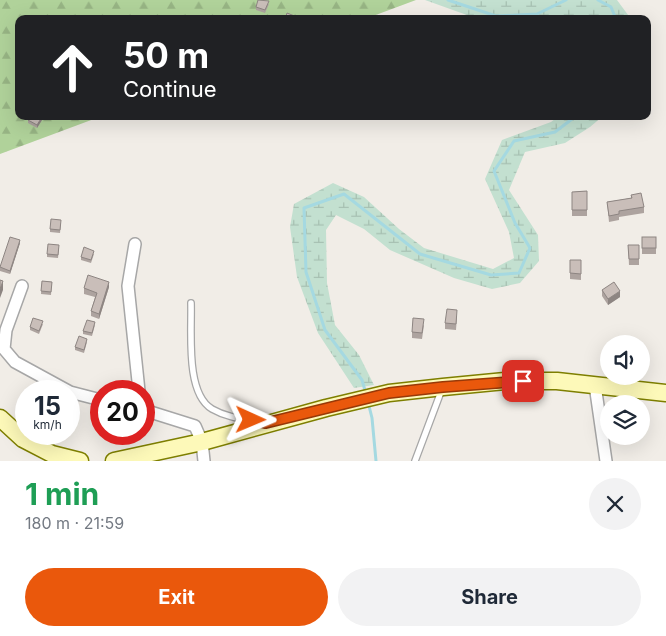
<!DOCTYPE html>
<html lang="en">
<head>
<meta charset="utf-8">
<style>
	:root { --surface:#fff; --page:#f2f2f3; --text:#1f2937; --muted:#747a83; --accent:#ea580c }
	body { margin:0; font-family:Inter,sans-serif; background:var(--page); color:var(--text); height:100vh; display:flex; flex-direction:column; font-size:19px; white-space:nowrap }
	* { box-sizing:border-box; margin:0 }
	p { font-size:16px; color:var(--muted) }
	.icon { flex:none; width:28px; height:28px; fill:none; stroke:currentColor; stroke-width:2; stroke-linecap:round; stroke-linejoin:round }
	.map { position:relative; height:461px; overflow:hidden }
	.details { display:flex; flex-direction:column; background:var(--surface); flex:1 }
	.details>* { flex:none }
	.guide { position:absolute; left:15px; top:15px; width:636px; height:105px; border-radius:10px; box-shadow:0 5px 20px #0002; background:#202124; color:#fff; overflow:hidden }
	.tools { position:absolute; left:600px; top:335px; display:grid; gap:10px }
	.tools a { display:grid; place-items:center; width:50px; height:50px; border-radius:50%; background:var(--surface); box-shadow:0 5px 20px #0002; font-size:25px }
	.speed { position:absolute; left:15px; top:380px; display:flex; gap:10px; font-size:25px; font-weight:700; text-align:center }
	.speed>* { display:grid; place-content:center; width:65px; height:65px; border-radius:50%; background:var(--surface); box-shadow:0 5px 20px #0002; line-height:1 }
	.speed small { font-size:12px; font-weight:400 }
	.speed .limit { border:8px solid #d22; background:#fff; color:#111 }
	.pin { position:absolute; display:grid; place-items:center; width:42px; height:42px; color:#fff; margin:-21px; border-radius:10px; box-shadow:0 2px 8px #0006 }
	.me { position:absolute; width:55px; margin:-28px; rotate:91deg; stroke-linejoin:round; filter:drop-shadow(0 0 4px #0008) }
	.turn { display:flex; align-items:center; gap:18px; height:105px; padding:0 25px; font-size:22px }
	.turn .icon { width:65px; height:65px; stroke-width:2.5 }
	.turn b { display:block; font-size:35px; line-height:42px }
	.round { display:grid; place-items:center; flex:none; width:52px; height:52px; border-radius:26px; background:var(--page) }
	.head { display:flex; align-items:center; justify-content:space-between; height:85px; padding:0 25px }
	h1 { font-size:30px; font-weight:700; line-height:38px; color:#1e9e55 }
	.primary-button { display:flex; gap:10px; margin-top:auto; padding:10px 25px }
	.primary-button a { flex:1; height:58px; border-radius:30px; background:var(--accent); color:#fff; font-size:20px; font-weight:700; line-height:58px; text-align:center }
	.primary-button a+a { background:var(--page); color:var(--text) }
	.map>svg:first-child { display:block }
	.forest { fill:url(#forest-firs) }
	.wetland { fill:url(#wetland-marsh) }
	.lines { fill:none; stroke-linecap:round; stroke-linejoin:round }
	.stream { stroke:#a5d9e1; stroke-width:3 }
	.lane-casing { stroke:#a7a7a7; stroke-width:8 }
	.street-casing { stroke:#a7a7a7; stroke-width:14 }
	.secondary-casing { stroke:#7e7f00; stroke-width:19 }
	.lane { stroke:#fff; stroke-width:5.5 }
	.street { stroke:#fff; stroke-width:11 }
	.secondary { stroke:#fdf9b9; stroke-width:16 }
	.wall { fill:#ada39f }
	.shaded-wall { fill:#8d8582 }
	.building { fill:#c9beb9; stroke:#8d8582 }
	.route-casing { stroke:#983908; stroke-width:12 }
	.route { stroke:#ea580c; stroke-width:9 }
</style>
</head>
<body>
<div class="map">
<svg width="666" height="461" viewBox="0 0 666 461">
	<defs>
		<pattern id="forest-firs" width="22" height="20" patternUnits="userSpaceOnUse" patternTransform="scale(1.25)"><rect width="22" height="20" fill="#b0d29a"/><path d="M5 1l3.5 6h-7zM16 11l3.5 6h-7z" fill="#97b484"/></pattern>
		<pattern id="wetland-marsh" width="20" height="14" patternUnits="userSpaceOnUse" patternTransform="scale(1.25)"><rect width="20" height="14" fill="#c3e0d0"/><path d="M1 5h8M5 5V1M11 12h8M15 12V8" fill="none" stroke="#a7c0b2"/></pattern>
	</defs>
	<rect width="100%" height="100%" fill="#f1ede7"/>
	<path class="forest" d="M0,0H416L365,19H19V116H102L0,154Z"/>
	<g class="wetland">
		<path d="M425,0H617L631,19H587L585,17L566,19H478Z"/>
		<path d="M559,116H603L590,127L565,143L525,152L509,190L538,235L539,261L520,283L492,289L454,278L390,250L364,229L336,215L326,230L327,283L335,325L359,355L374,385L354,388L318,333L297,277L290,227L294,204L333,183L364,197L399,229L424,248L493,269L514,258L509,232L485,179L502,140L551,122Z"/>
	</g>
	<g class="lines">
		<g class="stream">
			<path d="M448,0L496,16L537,14L566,0"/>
			<path d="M598,0L611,7L616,19"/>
			<path d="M366,394L362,380L325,330L306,272L304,208L344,194L420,254L491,275L519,273L530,248L515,223L494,171L514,141L555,132L576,116"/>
			<path d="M368,402L372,418L376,461"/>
		</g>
		<defs>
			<g id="lane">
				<path d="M191,303C192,331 185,393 212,409C226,417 242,419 257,422"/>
				<path d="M415,461L442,389"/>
			</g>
			<g id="street">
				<path d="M135,244L128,286L139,391"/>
				<path d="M22,286L6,330L4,349L15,362L70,392L101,400"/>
				<path d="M595,385L606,461"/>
				<path d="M144,410L195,426L202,442L204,461"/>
			</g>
			<g id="secondary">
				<path d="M0,418L23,439L52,454L80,461"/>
				<path d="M114,461L202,442L326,408L389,393L443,387L505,381H557L666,393"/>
			</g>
		</defs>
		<use href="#lane" class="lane-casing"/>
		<use href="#street" class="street-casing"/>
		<use href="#secondary" class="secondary-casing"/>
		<use href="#lane" class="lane"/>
		<use href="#street" class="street"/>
		<use href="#secondary" class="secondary"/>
	</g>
	<g class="wall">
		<path d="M269,4L265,13L256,10V7Z"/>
		<path d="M28,120H42L37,128L28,123Z"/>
		<path d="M587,191V216H572V192Z"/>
		<path d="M631,195L644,207V213L619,217V220L609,222L607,202L631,198Z"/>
		<path d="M61,223L60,233L50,232V229Z"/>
		<path d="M656,237V254H642V248Z"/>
		<path d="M20,243L10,274L0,271V267Z"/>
		<path d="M628,245H639V265H629Z"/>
		<path d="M59,248L58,258L47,257V254Z"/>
		<path d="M94,254L91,263L81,260V257Z"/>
		<path d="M570,260H581V280L570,279Z"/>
		<path d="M42,281L52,282L51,295L41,294Z"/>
		<path d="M109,287L99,319L91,316V311L95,297L84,294V288Z"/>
		<path d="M602,290L620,297L608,305L602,296Z"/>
		<path d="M457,316L456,330L445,329V323Z"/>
		<path d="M43,324L39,334L30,330V327Z"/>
		<path d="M95,325L92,336L83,334V331Z"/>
		<path d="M424,325L422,339L412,338V332Z"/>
		<path d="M87,342L84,353L75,350V347Z"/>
	</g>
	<g class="shaded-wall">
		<path d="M42,117V120L37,128V125Z"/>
		<path d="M20,240V243L10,274V271Z"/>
		<path d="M3,281V290L0,298V289Z"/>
		<path d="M109,282V287L99,319V314Z"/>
		<path d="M620,291V297L608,305V299Z"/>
	</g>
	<g class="building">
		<path d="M258,0L269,1L265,10L256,7Z"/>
		<path d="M287,13L297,17L296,19H285Z"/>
		<path d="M30,116H41L42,117L37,125L28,120Z"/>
		<path d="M587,191V210H572V192Z"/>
		<path d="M641,193L644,207L619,211V214L609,216L607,202L632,198L631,195Z"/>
		<path d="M51,219L61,220L60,230L50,229Z"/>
		<path d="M10,237L20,240L10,271L0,267Z"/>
		<rect x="642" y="237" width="14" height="11"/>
		<path d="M48,244L59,245L58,255L47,254Z"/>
		<path d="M628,245H639V259H629Z"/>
		<path d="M84,247L94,251L91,260L81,257Z"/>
		<path d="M570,260H581V274L570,273Z"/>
		<path d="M88,275L109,282L99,314L91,311L97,293L84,288Z"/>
		<path d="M0,280L3,281L0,289Z"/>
		<path d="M42,281L52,282L51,292L41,291Z"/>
		<path d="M614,282L620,291L608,299L602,290Z"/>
		<path d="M447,309L457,310L456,324L445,323Z"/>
		<path d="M33,318L43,321L39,331L30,327Z"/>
		<path d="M413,318L424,319L422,333L412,332Z"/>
		<path d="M87,320L95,322L92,333L83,331Z"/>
		<path d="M79,336L87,339L84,350L75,347Z"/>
	</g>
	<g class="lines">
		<defs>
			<path id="route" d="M251,420L266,423L389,393L443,387L523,381"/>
		</defs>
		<use href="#route" class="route-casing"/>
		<use href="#route" class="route"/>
	</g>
</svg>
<div class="tools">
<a><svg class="icon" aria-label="sound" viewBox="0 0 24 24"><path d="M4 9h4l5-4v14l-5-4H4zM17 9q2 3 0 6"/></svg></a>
<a><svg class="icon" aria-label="layers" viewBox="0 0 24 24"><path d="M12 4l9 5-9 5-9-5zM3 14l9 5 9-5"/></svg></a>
</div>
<div class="speed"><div>15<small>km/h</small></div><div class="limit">20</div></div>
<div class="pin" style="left:523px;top:381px;background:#d93025"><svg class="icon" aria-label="arrive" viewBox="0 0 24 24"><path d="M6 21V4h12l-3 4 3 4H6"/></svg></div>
<svg class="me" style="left:251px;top:420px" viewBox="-20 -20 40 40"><path d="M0-17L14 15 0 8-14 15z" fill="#ea580c" stroke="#fff" stroke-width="4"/></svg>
<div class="guide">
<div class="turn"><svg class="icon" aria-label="ahead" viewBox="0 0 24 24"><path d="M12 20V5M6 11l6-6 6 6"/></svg><div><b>50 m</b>Continue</div></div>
</div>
</div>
<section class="details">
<div class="head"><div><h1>1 min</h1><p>180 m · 21:59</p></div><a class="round"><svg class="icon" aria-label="close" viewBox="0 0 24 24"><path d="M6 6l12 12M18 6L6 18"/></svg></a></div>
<div class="primary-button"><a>Exit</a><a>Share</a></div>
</section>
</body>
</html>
